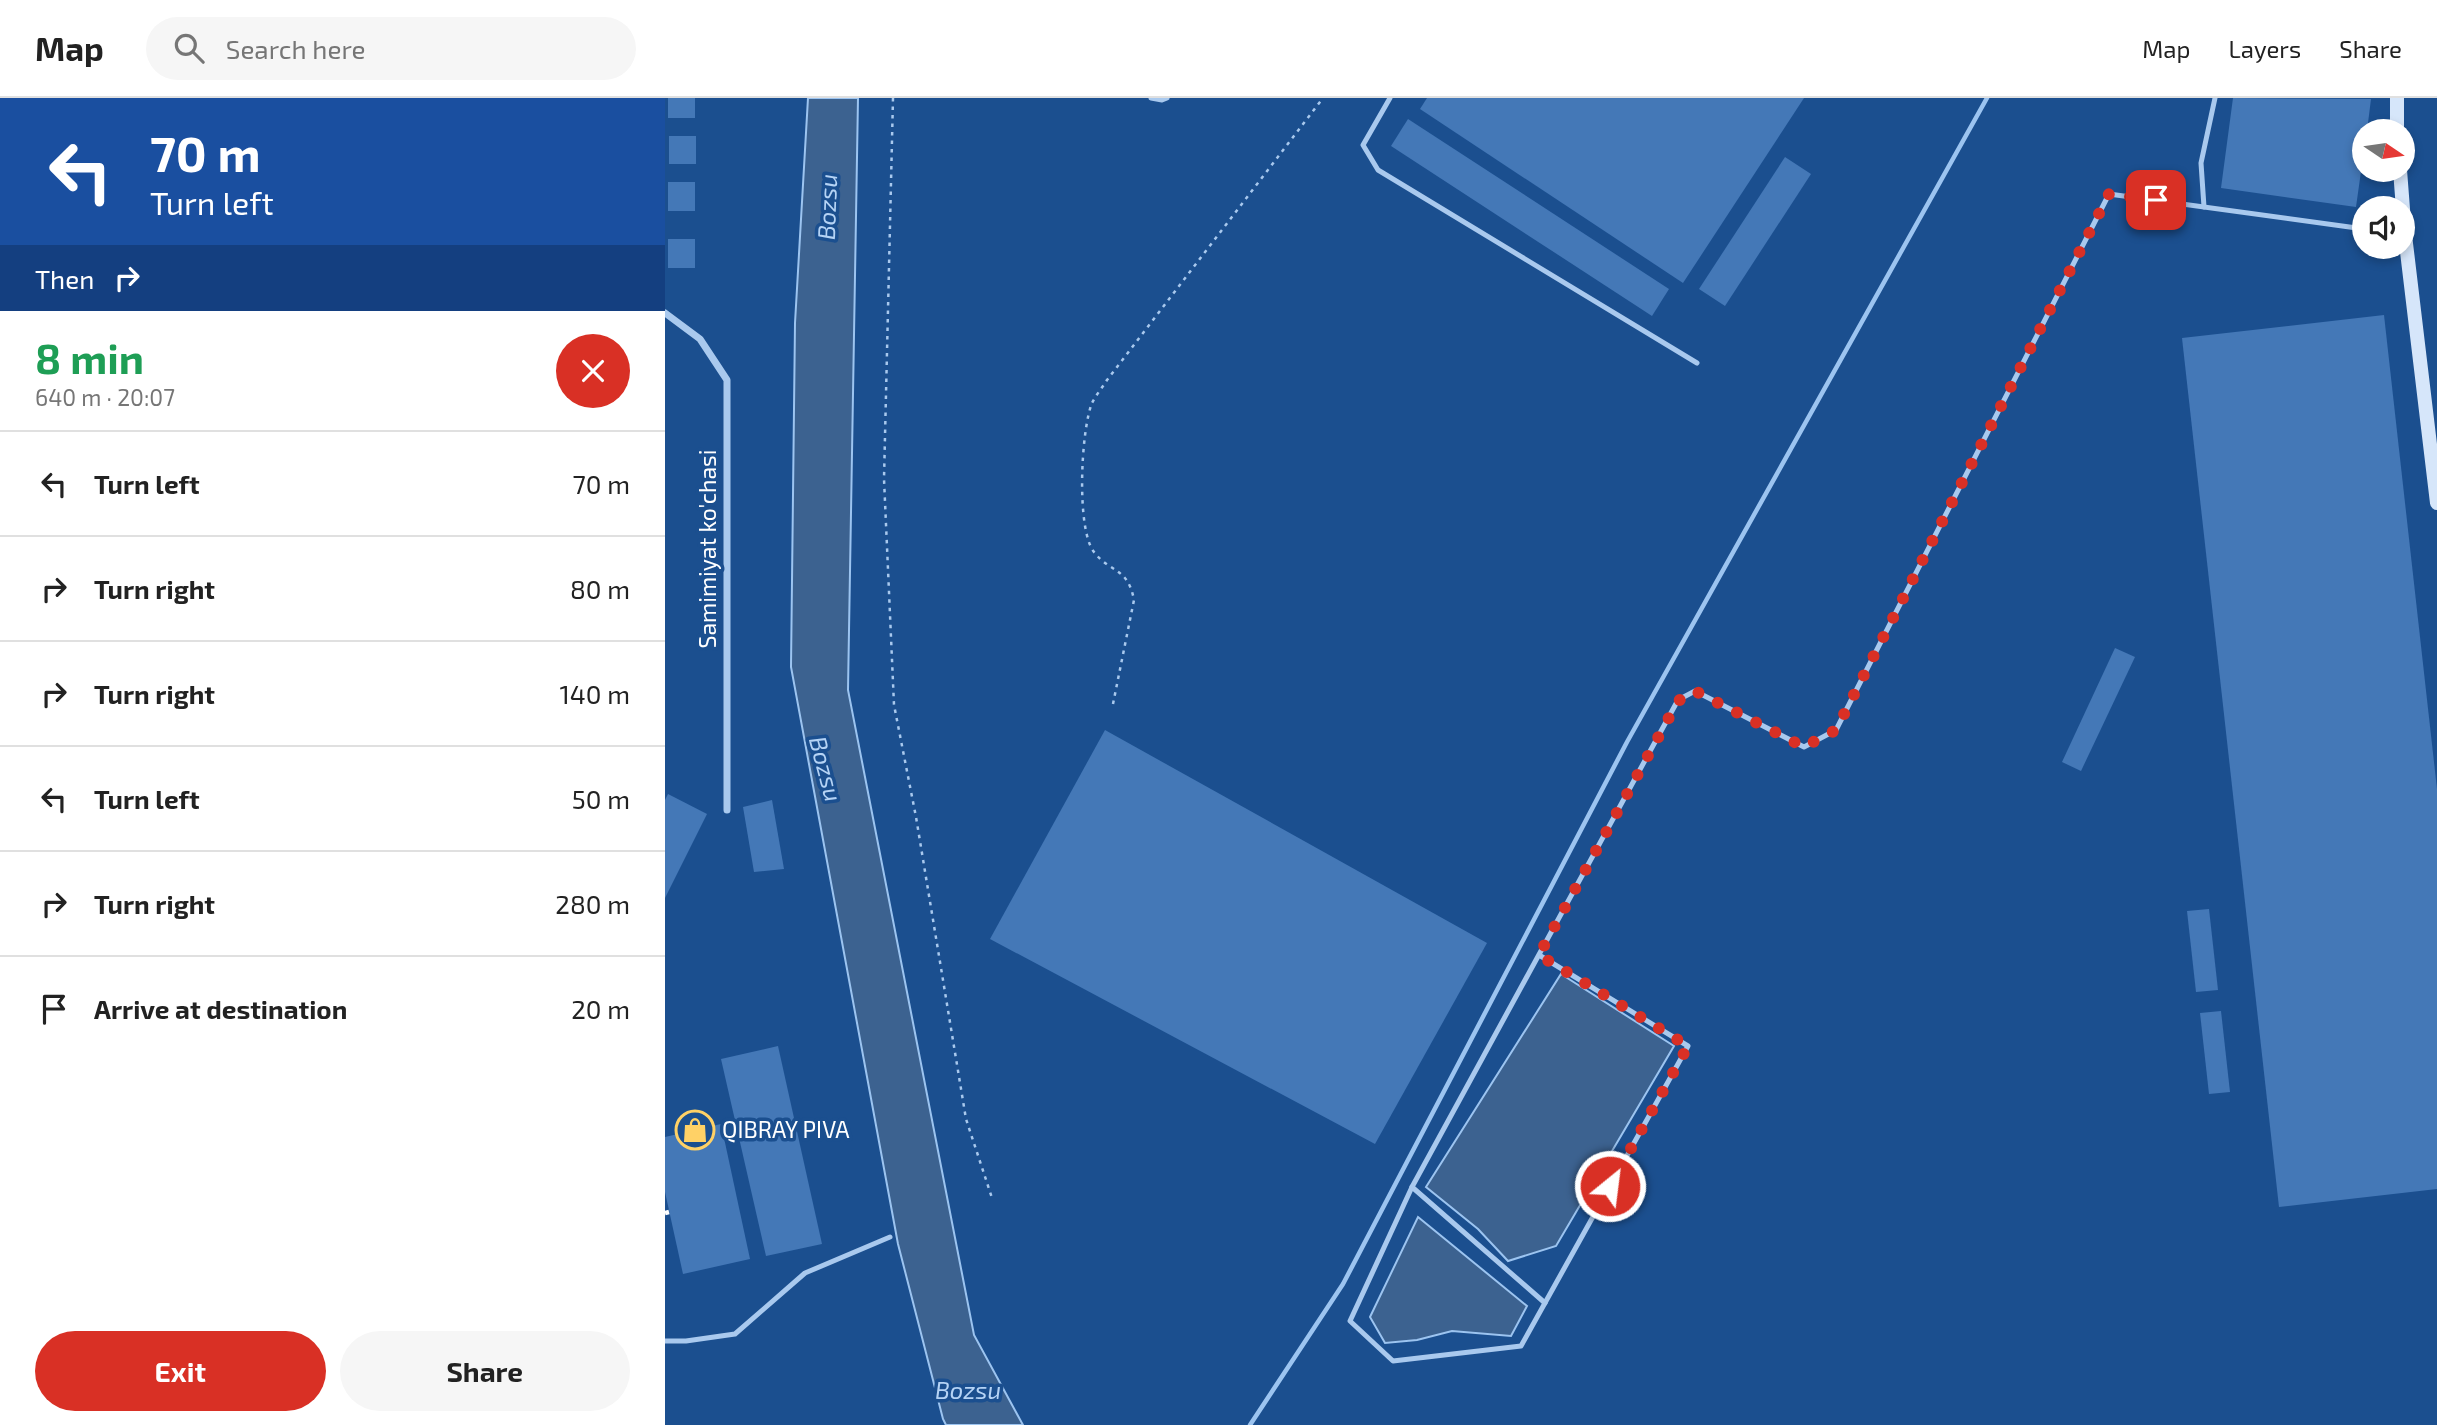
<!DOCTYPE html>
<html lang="en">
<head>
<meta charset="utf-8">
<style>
	:root { --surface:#fff; --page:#f6f6f6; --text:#222; --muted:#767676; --line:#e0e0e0; --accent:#d93025 }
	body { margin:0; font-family:"Exo 2",sans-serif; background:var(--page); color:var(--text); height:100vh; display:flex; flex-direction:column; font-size:26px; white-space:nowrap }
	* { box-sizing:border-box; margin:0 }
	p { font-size:23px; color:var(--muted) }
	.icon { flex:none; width:38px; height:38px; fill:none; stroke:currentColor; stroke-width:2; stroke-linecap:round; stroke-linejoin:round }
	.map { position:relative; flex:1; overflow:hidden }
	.panel { display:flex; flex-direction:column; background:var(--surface); width:665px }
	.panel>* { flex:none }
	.banner { background:#1a4fa0; color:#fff; overflow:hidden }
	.needle { width:46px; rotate:103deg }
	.tools { position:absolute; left:1687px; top:21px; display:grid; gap:14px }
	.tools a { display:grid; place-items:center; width:63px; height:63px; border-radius:50%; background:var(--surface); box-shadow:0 4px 10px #0003; font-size:35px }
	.pin { position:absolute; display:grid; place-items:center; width:60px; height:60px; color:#fff; margin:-30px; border-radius:14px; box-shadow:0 4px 10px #0006 }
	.me { position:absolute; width:77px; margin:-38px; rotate:29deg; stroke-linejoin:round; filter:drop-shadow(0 0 5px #0008) }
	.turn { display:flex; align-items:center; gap:24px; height:147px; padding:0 35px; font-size:32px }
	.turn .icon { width:91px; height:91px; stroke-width:2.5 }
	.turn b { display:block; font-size:49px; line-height:60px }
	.then { display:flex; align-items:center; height:66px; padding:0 35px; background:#0003; gap:14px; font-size:26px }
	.round { display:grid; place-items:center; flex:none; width:74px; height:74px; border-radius:37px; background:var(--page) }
	.summary { display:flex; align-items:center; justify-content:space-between; height:119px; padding:0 35px }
	h1 { font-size:42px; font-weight:700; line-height:52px; color:#1e9e55 }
	.primary-button { display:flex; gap:14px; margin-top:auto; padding:14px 35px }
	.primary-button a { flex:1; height:80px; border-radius:42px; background:var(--accent); color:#fff; font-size:28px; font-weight:700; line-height:80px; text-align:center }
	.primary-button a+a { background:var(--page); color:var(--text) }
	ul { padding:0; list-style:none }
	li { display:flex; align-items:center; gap:21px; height:105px; padding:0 35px; border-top:2px solid var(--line) }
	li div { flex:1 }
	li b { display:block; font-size:26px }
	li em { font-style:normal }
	header { display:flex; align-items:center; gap:42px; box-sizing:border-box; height:98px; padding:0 35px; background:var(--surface); border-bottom:2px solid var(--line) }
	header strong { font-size:33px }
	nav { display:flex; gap:38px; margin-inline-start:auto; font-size:24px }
	.search { width:490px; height:63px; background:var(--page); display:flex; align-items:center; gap:18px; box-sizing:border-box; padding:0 24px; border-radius:38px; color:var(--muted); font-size:26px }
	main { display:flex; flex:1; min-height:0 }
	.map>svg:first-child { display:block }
	.water { fill:#3c6290; stroke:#9cc4f0; stroke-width:2 }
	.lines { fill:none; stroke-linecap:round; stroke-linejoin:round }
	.stream { stroke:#9cc4f0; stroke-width:4.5 }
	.building { fill:#4478b7 }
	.path { stroke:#a9c9ee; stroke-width:2.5; stroke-dasharray:3.5 5; stroke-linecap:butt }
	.lane { stroke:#a9c9ee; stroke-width:5 }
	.street { stroke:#a9c9ee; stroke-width:7 }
	.secondary { stroke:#d6e6fa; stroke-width:14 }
	.rail { stroke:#fff; stroke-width:4.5; stroke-dasharray:12 5; stroke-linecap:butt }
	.route { stroke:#d93025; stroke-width:12; stroke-dasharray:0 21.6 }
	.labels { text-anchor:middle; stroke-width:7; stroke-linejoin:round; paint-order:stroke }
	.street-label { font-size:23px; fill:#fff; stroke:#1b4f8f }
	.poi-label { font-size:23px; fill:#fff; stroke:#1b4f8f; text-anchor:start }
	.water-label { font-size:24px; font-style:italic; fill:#b5d3f5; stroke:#1b4f8f }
</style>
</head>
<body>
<header>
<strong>Map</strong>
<div class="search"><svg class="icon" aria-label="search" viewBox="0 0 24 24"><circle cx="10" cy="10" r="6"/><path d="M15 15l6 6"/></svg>Search here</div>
<nav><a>Map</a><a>Layers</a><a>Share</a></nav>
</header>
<main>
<section class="panel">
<div class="banner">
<div class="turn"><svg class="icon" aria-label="left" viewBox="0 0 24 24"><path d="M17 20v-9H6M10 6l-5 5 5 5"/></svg><div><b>70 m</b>Turn left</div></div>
<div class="then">Then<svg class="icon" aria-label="right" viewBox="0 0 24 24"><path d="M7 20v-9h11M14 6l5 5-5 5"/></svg></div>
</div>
<div class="summary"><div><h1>8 min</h1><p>640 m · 20:07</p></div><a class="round" style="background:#d93025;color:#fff"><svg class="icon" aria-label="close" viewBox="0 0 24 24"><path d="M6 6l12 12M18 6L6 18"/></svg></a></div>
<ul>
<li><svg class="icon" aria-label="left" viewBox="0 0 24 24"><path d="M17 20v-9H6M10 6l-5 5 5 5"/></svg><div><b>Turn left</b></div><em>70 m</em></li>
<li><svg class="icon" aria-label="right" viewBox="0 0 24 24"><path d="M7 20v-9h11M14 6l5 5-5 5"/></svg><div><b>Turn right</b></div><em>80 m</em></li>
<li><svg class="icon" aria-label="right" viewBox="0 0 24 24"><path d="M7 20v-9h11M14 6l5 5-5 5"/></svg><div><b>Turn right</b></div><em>140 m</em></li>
<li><svg class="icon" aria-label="left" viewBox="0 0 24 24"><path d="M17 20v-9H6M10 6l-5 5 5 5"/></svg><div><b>Turn left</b></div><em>50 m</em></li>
<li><svg class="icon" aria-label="right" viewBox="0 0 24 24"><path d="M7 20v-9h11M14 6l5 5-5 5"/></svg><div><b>Turn right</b></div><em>280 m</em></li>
<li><svg class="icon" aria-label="arrive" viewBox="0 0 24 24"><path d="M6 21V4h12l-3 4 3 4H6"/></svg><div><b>Arrive at destination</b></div><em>20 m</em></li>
</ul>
<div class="primary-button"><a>Exit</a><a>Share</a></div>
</section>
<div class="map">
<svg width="1772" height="1327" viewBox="0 0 1772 1327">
	<rect width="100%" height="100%" fill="#1b4f8f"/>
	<g class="water">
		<path d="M143,0H193L183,592L309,1237L358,1327H281L278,1321L233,1146L126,569L130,225Z"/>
		<path d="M896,876L1009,948L891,1148L843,1163L813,1131L761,1089Z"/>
		<path d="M753,1119L862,1208L846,1238L787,1233L752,1242L720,1245L705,1219Z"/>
	</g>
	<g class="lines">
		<path class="stream" d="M585,1327L678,1186L962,644L1322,0"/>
	</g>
	<g class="building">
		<rect x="3" y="0" width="27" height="20"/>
		<path d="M762,0H1139L1018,185L755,11Z"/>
		<path d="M1568,0L1706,1L1702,33H1699V52L1691,109L1556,90Z"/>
		<path d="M743,21L1004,191L987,218L726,48Z"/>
		<rect x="4" y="38" width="27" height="28"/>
		<path d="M1120,59L1146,76L1060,208L1034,191Z"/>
		<rect x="3" y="84" width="27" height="29"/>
		<rect x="3" y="141" width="27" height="29"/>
		<path d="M1719,217L1772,691V1091L1614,1109L1517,240Z"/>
		<path d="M1450,550L1470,559L1416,673L1397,664Z"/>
		<path d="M440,632L822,845L710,1046L325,841Z"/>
		<path d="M3,696L42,716L0,800V702Z"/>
		<path d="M107,702L119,771L89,774L78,709Z"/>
		<path d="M1544,811L1553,892L1531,894L1522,813Z"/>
		<path d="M1556,913L1565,994L1544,996L1535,915Z"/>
		<path d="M113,948L157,1146L101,1158L56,961Z"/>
		<path d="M56,1026L85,1161L18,1176L0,1094V1039Z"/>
	</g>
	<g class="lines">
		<g class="path">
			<path d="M228,0L219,381L229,607L251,719L301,1021L327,1100"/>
			<path d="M448,606L469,502C463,469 445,475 429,454C411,431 416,332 427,305C431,297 437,290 442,282L658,0"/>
		</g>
		<g class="lane">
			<path d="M486,0L497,2L502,0"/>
			<path d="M725,0L698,47L713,72L1032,265"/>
			<path d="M1539,109L1536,65L1550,0"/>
			<path d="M874,857L1023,948L856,1248L728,1263L685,1223L747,1089L1013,602L1030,593L1139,649L1171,632L1444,96L1699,131"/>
			<path d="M747,1089L880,1205"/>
			<path d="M0,1243H21L70,1236L140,1175L225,1139"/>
		</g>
		<path class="street" d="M0,215L35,241L62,282V712"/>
		<g class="secondary">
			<path d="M1732,0V33"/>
			<path d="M1735,72L1740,137L1772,405"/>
		</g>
		<path class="rail" d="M0,1115L4,1114"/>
	</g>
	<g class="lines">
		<path class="route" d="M945,1088L1023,948L874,857L1013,603L1030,593L1139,649L1171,632L1444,96L1491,102"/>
	</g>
	<defs>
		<symbol id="shop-ring" viewBox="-11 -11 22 22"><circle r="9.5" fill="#1b4f8f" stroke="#ffd166" stroke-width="1.5"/><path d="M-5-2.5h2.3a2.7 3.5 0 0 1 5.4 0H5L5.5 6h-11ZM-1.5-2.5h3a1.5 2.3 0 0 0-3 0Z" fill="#ffd166"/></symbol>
	</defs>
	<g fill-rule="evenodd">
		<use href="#shop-ring" x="8" y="1010" width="44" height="44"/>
	</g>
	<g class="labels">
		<g class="street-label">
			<text transform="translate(43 451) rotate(-90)" y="8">Samimiyat ko'chasi</text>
		</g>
		<g class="poi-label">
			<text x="57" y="1040">QIBRAY PIVA</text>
		</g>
		<g class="water-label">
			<text transform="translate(163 109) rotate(-88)" y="8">Bozsu</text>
			<text transform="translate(160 671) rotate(75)" y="8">Bozsu</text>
			<text x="303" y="1301">Bozsu</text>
		</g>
	</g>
</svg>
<div class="tools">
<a><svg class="needle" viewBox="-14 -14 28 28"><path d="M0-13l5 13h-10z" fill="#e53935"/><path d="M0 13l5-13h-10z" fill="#767676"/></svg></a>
<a><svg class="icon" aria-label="sound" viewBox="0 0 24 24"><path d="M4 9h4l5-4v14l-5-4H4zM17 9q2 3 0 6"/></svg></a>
</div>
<div class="pin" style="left:1491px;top:102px;background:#d93025"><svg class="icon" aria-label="arrive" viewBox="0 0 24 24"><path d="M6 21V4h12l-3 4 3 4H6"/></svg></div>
<svg class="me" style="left:945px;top:1088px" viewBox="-20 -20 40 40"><circle r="17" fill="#d93025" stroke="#fff" stroke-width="3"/><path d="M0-11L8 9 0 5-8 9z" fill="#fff"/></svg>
</div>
</main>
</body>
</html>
